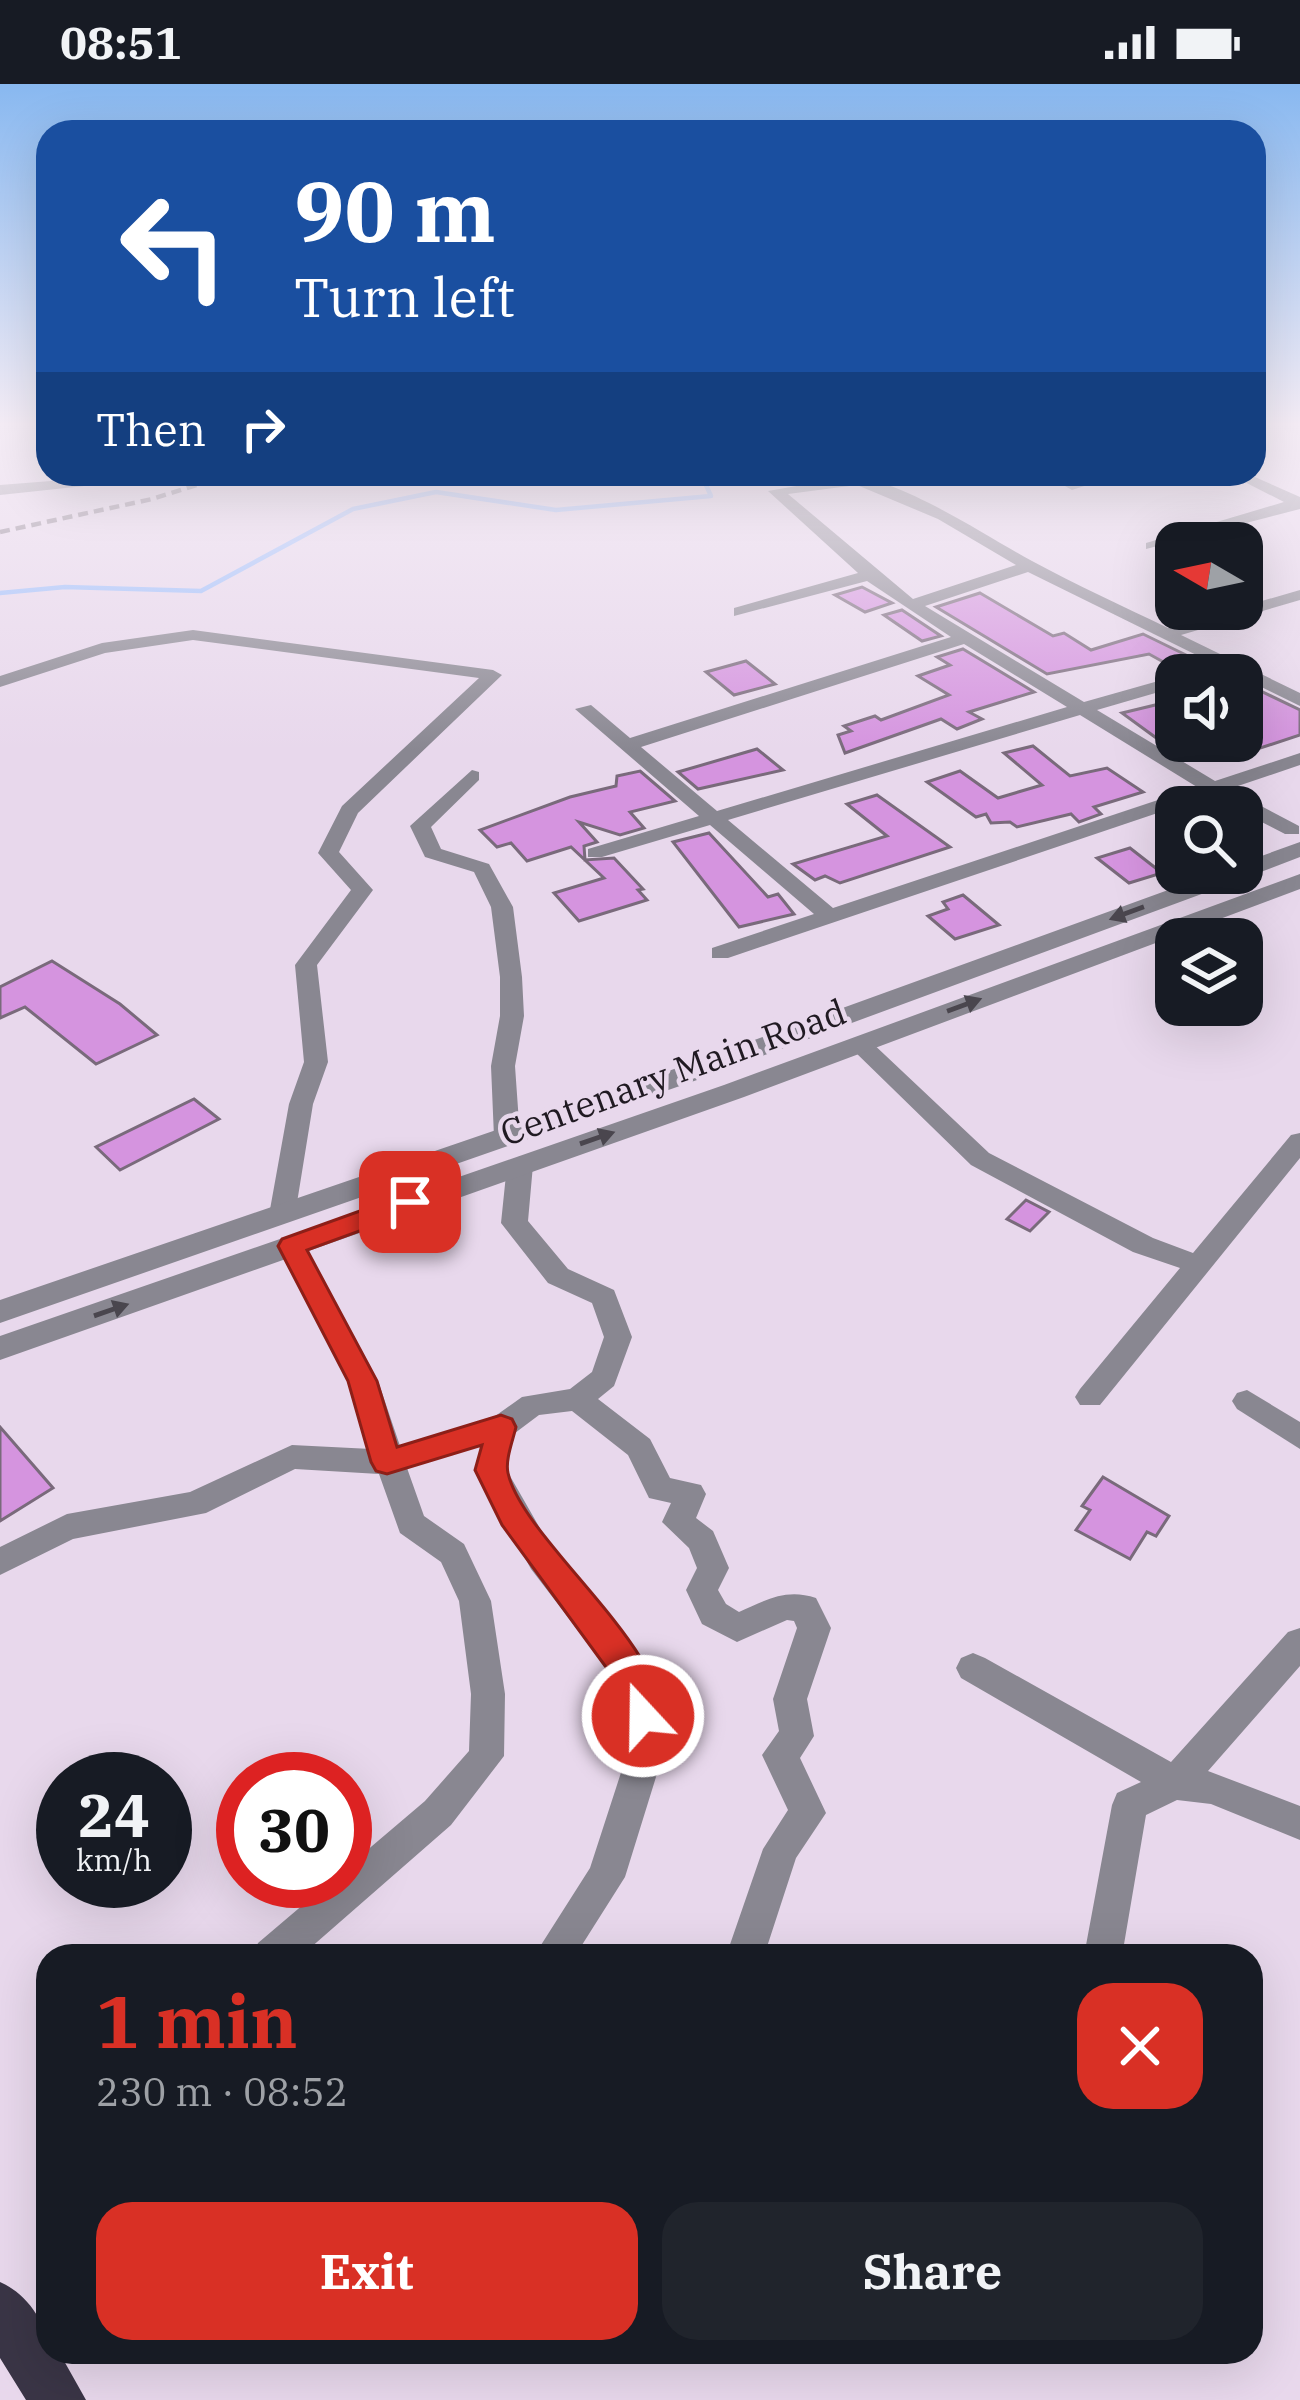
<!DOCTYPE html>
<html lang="en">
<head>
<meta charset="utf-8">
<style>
	:root { --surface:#171b24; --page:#20242c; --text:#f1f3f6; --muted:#9ea1a6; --accent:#d93025 }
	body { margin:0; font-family:"IBM Plex Serif",serif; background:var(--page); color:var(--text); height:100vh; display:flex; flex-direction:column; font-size:45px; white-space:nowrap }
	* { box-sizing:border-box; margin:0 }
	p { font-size:39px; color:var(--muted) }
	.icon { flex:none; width:66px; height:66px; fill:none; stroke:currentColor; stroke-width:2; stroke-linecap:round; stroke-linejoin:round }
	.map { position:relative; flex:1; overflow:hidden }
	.details { position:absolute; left:36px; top:1860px; width:1227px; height:420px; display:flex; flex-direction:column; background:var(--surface); border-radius:36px; box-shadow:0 12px 48px #0002 }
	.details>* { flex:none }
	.hud { position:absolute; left:36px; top:36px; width:1230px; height:366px; border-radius:36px; box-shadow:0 12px 48px #0002; background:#1a4fa0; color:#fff; overflow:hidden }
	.needle { width:78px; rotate:279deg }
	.fabs { position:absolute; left:1155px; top:438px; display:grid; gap:24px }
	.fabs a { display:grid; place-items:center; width:108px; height:108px; border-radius:24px; background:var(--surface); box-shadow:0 12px 48px #0002; font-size:60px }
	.speed { position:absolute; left:36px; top:1668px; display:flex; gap:24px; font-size:60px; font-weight:700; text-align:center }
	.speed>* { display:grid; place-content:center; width:156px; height:156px; border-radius:50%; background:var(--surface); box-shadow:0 12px 48px #0002; line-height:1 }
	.speed small { font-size:30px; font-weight:400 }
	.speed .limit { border:18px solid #d22; background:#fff; color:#111 }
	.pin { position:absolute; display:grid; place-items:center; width:102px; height:102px; color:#fff; margin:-51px; border-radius:24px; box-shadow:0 6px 18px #0006 }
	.me { position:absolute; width:132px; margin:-66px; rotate:339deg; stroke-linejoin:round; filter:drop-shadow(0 0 9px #0008) }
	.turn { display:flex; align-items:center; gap:42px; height:252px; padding:0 60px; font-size:54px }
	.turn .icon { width:156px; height:156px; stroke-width:2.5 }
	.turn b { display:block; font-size:84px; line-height:102px }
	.then { display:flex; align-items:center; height:114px; padding:0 60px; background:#0003; gap:24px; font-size:45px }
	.round { display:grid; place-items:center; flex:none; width:126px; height:126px; border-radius:36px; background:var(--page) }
	.headline { display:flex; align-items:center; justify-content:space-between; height:204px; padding:0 60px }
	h1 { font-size:72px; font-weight:700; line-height:90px; color:var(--accent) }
	.action { display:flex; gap:24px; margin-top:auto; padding:24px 60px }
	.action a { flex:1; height:138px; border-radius:36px; background:var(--accent); color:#fff; font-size:48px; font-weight:700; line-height:138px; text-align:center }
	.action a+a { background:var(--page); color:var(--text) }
	.status { display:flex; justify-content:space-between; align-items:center; height:84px; padding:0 60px; background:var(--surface); direction:ltr }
	.status svg { height:33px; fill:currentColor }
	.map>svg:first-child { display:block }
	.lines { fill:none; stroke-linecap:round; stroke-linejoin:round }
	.stream { stroke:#98bdfd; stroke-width:4.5 }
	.building { fill:#d594df; stroke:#796a7b; stroke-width:3 }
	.minor { fill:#898791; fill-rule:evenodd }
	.tertiary { fill:#898791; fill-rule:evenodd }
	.trunk { fill:#3a3546; fill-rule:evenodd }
	.rail { stroke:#7f7582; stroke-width:4.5; stroke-dasharray:10 6; stroke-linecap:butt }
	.oneway { fill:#4a464e }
	.route { fill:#d93025; stroke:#8d1f18; stroke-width:3 }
	.labels { text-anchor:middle; stroke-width:9; stroke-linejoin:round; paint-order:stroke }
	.street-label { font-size:36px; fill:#201a22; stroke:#e8d8ec }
</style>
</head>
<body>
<div class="status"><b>08:51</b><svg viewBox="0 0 49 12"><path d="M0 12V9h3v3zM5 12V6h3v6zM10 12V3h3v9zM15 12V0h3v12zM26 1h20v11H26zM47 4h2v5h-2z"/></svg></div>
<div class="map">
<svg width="1300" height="2316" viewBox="0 0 1300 2316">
	<rect width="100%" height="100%" fill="#e8d8ec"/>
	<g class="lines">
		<path class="stream" d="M0,509L65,503L201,507L353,425L436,408L556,426L711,412L701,390"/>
	</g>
	<g class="building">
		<path d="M862,503L892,519L865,528L835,511Z"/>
		<path d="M980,509L1053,552L1064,549L1091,566L1143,550L1227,591H1187L1149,570L1047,590L936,523Z"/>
		<path d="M902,526L941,552L922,557L884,531Z"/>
		<path d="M963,565L1034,608L969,628L982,635L957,645L941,635L845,669L838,651L851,647L844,642L875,632L881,636L949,611L918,592L950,581L937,573Z"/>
		<path d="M746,577L775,600L734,611L706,588Z"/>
		<path d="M1242,598L1300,626V651L1242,670Z"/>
		<path d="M1176,616V647L1155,653L1122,629Z"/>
		<path d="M1033,662L1070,692L1107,684L1143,708L1094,723L1101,730L1079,738L1071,730L1017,743L1010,738L991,739L986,730L976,733L927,698L960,687L998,714L1042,701L1004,669Z"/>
		<path d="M757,665L783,686L698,705L678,688Z"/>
		<path d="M640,687L675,717L630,728L644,744L620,751L579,738L597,758L584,762L585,776L614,774L643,805L638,806L647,816L579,837L554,809L604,794L571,763L527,777L511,759L497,763L480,746L570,713L616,702L617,692Z"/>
		<path d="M877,711L950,763L840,799L825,792L815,796L793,780L887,752L847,720Z"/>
		<path d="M709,749L768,813L778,810L794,830L739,843L673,758Z"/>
		<path d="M1130,764L1162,789L1129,799L1097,774Z"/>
		<path d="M963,811L999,841L955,855L928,832L948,825L943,818Z"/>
		<path d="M52,877L120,920L157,951L96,980L25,923L0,934V903Z"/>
		<path d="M194,1015L219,1035L120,1086L96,1063Z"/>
		<path d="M1026,1116L1049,1128L1030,1147L1007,1135Z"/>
		<path d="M0,1343L53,1404L0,1437Z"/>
		<path d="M1103,1393L1169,1432L1156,1452L1147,1448L1130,1475L1076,1446L1090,1426L1082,1422Z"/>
	</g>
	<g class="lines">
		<g class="minor">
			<path d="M837,390C895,390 980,449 1032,477C1076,501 1123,522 1168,544L1300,506V516L1181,551L1300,609V622L1028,488L925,522L1084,618L1176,592V603L1097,626L1215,697L1300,669V681L1229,705L1299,742V750H1285L1242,728V723L1211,711L728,874H712V864L814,830L710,741L602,773H588V765L699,732L575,625L591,621L630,654L951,553L867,497L734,532V524L858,489L768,407L842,394ZM857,401L938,435L1016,481L913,515L788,410ZM964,560L1067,623L717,727L641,663ZM1080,631L1197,703L833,824L728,736Z"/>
			<path d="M1098,390H1121L1072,406L1065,402Z"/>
			<path d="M1229,390H1248L1300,413V425L1146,465V459L1284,418Z"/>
			<path d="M127,391V397L122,398L0,411V401Z"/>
			<path d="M193,546L493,586L502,591L358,729L339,768L373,806L317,881L328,978L313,1020L295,1131L282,1140L269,1131L289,1020L304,978L295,881L351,806L318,769L342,722L479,594L193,556L105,569L0,603V592L102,559Z"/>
			<path d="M472,686L479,688V696L431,743L441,765L489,780L513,823L522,893L524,932L515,982L520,1053L507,1061L494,1053L491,982L500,932V893L491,823L474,788L425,773L410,742Z"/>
			<path d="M860,953L868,955L989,1069L1153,1154L1193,1169L1291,1051L1300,1049V1074L1100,1321H1080L1075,1313L1080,1305L1180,1184L1133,1168L971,1081L852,965L848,960Z"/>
			<path d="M520,1072L533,1081L528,1137L568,1185L614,1206L632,1253L614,1302L598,1315L650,1355L670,1394L701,1401L706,1410L696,1434L713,1447L729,1484L718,1506L726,1520L739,1528C766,1516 786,1504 816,1514L831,1544L807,1615L814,1652L800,1674L826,1729L796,1774L764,1872H726L763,1765L788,1726L762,1671L779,1647L773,1615L797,1544L794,1537L787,1536L737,1558L702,1540L686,1506L697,1484L689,1464L662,1438L671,1419L649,1414L628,1371L572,1327L539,1331L515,1349L506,1385L553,1467L656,1600L665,1664L625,1793L575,1872H534L590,1784L629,1664L623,1605L531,1485L476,1386L482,1360L407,1384L424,1432L464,1460L491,1517L505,1610L504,1672L451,1741L301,1872H253L258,1859L331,1797H345V1785L425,1717L469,1667L471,1610L459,1517L441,1478L400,1449L379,1390L295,1385L206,1429L73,1455L0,1491V1463L67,1430L190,1408L292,1361L371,1365L348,1297L277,1162L291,1153L301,1155L378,1297L400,1362L491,1335L522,1313L570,1305L592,1288L604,1253L592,1219L548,1199L501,1139L507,1081Z"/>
			<path d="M1247,1306L1300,1338V1365L1237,1325L1232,1317L1237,1309Z"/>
			<path d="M1300,1544V1582L1208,1687L1300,1722V1756L1211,1720L1177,1716L1146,1731L1122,1872H1084L1112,1721L1117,1709L1141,1698L961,1594L956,1584L961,1574L973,1569L985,1574L1171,1678L1288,1548Z"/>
		</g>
		<g class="tertiary">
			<path d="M1300,758V773L1245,794L697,996L0,1239V1216L677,984L1215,789H1242V779Z"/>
			<path d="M1300,790V805L744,1013L0,1276V1252L724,1001Z"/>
		</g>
		<path class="trunk" d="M0,2198C26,2209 48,2239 48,2268H59L86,2316H26L0,2274Z"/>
		<path class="rail" d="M0,448L152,415L232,390"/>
	</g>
	<defs><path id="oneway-solid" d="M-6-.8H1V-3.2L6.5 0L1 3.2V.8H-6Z" transform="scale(3)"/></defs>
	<g class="oneway">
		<use href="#oneway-solid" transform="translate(1127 829) rotate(160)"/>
		<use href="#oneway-solid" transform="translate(964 921) rotate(-20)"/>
		<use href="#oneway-solid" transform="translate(597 1054) rotate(-19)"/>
		<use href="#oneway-solid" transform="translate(111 1226) rotate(-19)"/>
	</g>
	<linearGradient id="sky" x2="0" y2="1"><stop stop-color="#88b8f0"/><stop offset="0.51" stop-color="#f5edf6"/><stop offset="1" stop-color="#f5edf6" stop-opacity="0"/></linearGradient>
	<rect width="1300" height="667" fill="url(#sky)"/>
	<path class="route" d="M410,1109L423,1118L420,1125L307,1166L377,1297L397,1363L501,1331L512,1335L516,1343C513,1356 505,1376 508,1389C523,1458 686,1578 655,1643L643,1648L631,1643L622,1605L502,1441L475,1386L482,1361L387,1390L376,1387L371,1378L348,1297L278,1162L282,1155Z"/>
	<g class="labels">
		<g class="street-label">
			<text transform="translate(673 988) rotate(-20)" y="13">Centenary Main Road</text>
		</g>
	</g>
</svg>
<div class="fabs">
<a><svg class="needle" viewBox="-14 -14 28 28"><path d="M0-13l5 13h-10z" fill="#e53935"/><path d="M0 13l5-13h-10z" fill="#9ea1a6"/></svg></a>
<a><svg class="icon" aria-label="sound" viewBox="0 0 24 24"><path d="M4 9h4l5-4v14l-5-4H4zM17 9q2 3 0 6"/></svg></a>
<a><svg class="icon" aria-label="search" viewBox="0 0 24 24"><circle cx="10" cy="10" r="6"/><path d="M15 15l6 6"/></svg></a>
<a><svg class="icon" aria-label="layers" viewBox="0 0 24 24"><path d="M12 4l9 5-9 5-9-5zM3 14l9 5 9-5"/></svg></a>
</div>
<div class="speed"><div>24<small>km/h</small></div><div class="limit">30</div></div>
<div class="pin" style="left:410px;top:1118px;background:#d93025"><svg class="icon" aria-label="arrive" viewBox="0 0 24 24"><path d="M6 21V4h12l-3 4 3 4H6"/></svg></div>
<svg class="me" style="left:643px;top:1632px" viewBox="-20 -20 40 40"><circle r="17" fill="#d93025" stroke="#fff" stroke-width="3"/><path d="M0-11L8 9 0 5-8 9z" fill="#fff"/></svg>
<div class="hud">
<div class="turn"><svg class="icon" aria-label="left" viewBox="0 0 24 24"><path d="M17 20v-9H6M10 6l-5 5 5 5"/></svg><div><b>90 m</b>Turn left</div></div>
<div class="then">Then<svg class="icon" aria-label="right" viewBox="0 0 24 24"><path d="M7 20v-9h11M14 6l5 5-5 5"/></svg></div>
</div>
<section class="details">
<div class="headline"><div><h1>1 min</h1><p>230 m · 08:52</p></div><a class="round" style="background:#d93025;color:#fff"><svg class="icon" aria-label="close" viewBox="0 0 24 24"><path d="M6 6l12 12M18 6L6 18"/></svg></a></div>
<div class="action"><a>Exit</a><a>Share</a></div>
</section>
</div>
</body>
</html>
